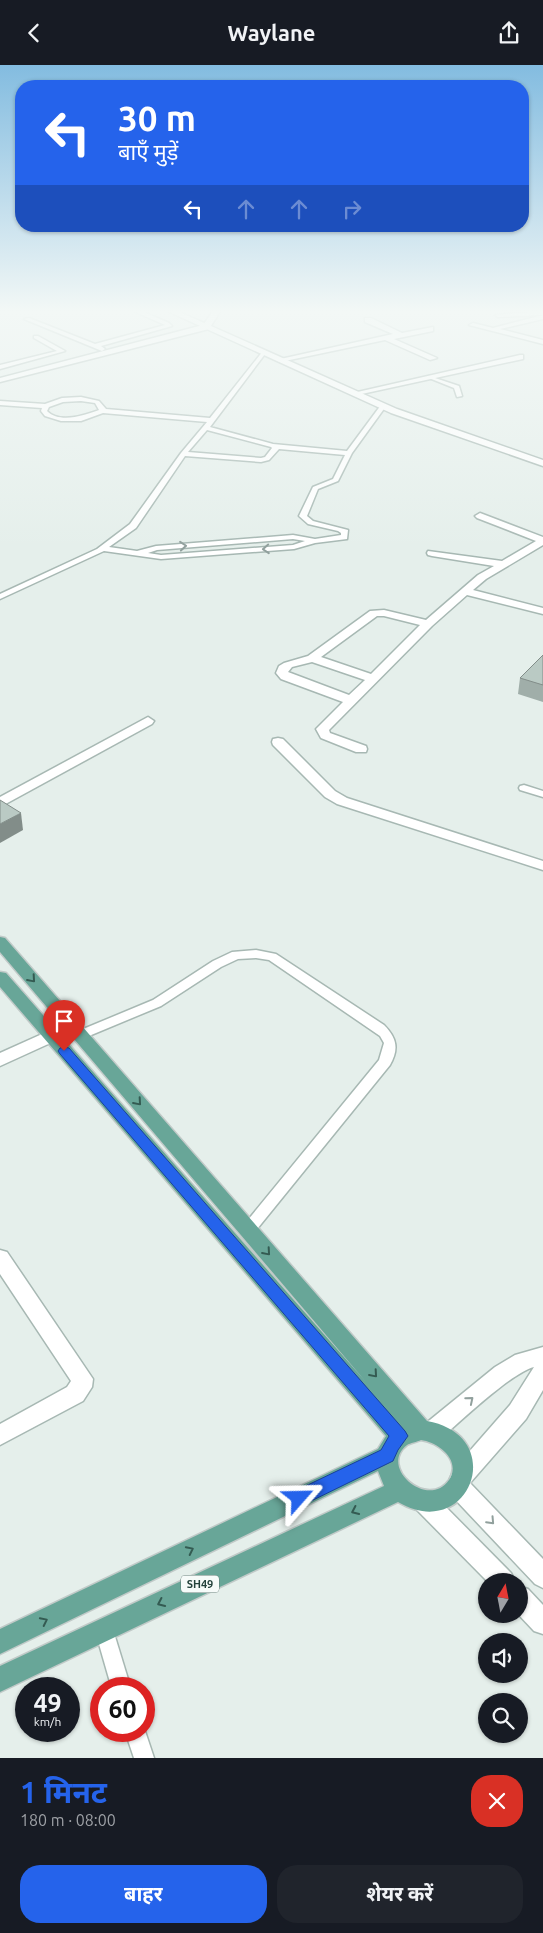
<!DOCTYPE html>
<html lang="hi">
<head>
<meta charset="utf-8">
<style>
	:root { --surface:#171b24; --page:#20242c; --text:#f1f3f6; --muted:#9ea1a6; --accent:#2563eb }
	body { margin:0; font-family:Ubuntu,"Noto Sans Devanagari",sans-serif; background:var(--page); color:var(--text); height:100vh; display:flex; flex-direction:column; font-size:19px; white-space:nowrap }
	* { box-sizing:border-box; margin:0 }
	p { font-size:16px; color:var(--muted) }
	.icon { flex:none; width:28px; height:28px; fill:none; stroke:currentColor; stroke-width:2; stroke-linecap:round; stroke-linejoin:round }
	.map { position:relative; height:1693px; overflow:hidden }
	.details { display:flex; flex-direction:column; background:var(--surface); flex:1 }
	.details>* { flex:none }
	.guide { position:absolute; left:15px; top:15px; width:514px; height:152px; border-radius:20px; box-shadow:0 1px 4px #0004; background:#2563eb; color:#fff; overflow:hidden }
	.needle { width:32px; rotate:10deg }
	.controls { position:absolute; left:478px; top:1508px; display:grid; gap:10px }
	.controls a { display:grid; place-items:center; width:50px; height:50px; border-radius:50%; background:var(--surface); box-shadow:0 1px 4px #0004; font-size:25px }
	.speed { position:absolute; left:15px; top:1612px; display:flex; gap:10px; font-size:25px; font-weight:700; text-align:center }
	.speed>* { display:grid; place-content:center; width:65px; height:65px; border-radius:50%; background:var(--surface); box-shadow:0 1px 4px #0004; line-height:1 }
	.speed small { font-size:12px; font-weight:400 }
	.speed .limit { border:8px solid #d22; background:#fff; color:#111 }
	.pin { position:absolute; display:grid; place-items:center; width:42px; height:42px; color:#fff; margin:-51px -21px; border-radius:50% 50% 50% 0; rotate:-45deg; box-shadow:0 0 5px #0007 }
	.pin .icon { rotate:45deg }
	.me { position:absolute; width:55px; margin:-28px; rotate:65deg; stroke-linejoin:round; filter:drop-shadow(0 0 4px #0008) }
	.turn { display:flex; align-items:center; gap:18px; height:105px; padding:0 20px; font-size:22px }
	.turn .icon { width:65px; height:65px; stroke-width:2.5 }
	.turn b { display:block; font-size:35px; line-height:42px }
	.lanes { display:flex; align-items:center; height:48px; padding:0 20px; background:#0003; justify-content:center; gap:25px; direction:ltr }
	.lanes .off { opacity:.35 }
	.round { display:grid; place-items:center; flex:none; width:52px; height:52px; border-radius:20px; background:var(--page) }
	.overview { display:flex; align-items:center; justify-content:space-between; height:85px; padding:0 20px }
	h1 { font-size:30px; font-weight:700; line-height:38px; color:var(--accent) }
	.cta { display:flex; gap:10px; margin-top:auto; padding:10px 20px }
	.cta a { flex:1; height:58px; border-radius:20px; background:var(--accent); color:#fff; font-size:20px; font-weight:700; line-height:58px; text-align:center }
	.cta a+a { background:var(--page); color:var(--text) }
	header { display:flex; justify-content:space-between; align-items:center; height:65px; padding:0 20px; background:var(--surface); font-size:22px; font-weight:700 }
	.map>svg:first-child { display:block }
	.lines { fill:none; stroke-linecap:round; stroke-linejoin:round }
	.service-casing { stroke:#a7b8b3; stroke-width:3 }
	.minor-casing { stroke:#a7b8b3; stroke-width:3 }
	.tertiary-casing { stroke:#a7b8b3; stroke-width:3 }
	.primary-casing { stroke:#c1cac8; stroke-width:3 }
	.service { fill:#fff; fill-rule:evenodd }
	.minor { fill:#fff; fill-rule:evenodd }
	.tertiary { fill:#fff; fill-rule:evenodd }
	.primary { fill:#68a698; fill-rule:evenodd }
	.wall { fill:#a0aea9 }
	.shaded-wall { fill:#828d89 }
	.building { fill:#bacac4; stroke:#828d89 }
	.oneway { stroke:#91a09d }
	.oneway2 { stroke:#345b52 }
	.route { fill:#2563eb; stroke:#184099 }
	.labels { text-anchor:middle; stroke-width:5; stroke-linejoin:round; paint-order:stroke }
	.shield { fill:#f6fbf9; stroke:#627a74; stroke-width:1 }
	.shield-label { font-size:11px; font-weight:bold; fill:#23423b }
</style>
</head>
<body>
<header><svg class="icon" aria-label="back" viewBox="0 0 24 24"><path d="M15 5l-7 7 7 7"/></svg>Waylane<svg class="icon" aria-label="share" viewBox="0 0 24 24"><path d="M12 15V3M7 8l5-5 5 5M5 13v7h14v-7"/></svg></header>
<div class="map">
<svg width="543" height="1693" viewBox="0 0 543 1693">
	<rect width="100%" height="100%" fill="#e5efeb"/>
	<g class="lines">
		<defs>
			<g id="service">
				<path d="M131,245H139L169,258L172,261L101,281L105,284L102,286L24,254L29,253L95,279L165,260Z"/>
				<path d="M543,246V250L498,252L495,250Z"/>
				<path d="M34,271H38L65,286L0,304V300L57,286L34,273Z"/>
				<path d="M263,286L265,289L210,362L273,379L347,386L381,340L386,341L352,388L338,416L318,424L307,451L313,456L348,465L347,474L315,478L294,484L161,494L104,486L0,534V529L97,484L130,459L181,388L207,357L103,348L81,356H61L45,351L41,346L42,343L0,340V336L45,339L62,333L81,332L99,336L106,344L210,353ZM81,336L95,338L99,345C85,350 60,359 47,346L49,342L63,337ZM207,365L271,382L272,383L265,392L261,393L188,387ZM279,384L345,390L333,414L313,422L299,451L308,459L338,466L341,468V470L315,474L293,470L156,481L137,486L109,482L136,463L185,391L261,397L269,395ZM293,474L305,476L293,480L161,490L148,488L157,485Z"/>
				<path d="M429,311L459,321L462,331L457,332L454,323L429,313Z"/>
				<path d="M524,720L543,726V732L520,725L519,723L520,721Z"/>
				<path d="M256,885L276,889L384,960C397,973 399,984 390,1000L253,1169L248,1171L243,1169L241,1165L243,1161L379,995L384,978L380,971L269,895L256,893L238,894L221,902L161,941L84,973H76L74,970L76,967L153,935L213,896L232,887Z"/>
				<path d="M104,1556L110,1559L113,1565L131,1624H112L95,1565L98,1559Z"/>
				<path d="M144,1664L145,1666L154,1693H134L125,1666H144Z"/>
			</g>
			<g id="minor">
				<path d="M214,245H221L209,264L0,317V313L203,260Z"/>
				<path d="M543,250V254L500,264L543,275V279L469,260L473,258L493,263Z"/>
				<path d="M365,253H371L402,268L433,262V266L394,274L437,293L430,295L385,275L280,297L276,295L393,269L365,257Z"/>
				<path d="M520,290H523V294L357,330L353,328Z"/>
				<path d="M480,448L543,472V480L486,514L473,525L543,543V549L467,530L432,561L329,665L330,668L366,681L367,684L366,687H356L321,673L316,664L343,637L281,614L276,608L279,601L284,598L308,591L370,546L384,545L426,555L478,510L494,501L432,491L428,490L427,488L428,486L502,496L536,476L477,453L475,451ZM377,551H384L420,560L371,609L321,592ZM312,597L365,615L349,630L288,607L292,602Z"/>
				<path d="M148,652L154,656L152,659L0,742V732Z"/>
				<path d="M278,673L283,674L335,726L347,733L543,796V805L337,739L325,732L273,680L272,677L273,674Z"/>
				<path d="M51,965L57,967L59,971L57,975L0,1001V988Z"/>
				<path d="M0,1185L7,1187L93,1314L92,1322L83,1336L0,1380V1359L67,1322L71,1316L0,1209Z"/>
			</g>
			<g id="tertiary">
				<path d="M165,245H175L397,344L543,395V401L391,348Z"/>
				<path d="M543,1282V1325L526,1354L470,1418L543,1494V1523L535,1519L450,1429L447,1421L454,1404L510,1340L534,1302C511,1308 461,1356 441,1373L433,1376L425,1373L422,1366L425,1359L495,1302L515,1290Z"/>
				<path d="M424,1425L432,1428L511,1508L515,1516H487L416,1444L413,1436L416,1428Z"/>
				<path d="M519,1521L528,1524L543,1540V1569L534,1566L518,1549Z"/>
			</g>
			<path id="primary" d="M0,872L5,873L427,1356C510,1371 469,1479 398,1437L0,1627V1601L384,1421L378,1406L0,1589V1564L378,1384L386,1371L0,922V907L6,908L366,1317L0,887ZM421,1375C438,1377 462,1395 449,1415C428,1445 378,1402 407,1380C410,1378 417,1377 421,1375Z"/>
		</defs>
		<use href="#service" class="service-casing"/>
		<use href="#minor" class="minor-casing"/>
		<use href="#tertiary" class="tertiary-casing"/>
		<use href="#primary" class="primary-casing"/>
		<use href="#service" class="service"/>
		<use href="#minor" class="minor"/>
		<use href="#tertiary" class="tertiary"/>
		<use href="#primary" class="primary"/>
	</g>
	<path class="wall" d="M543,590V637L518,629L520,613Z"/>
	<path class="shaded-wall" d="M21,748L23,765L0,778V759Z"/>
	<g class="building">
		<path d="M543,590V620L520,613Z"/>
		<path d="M0,735L21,748L0,759Z"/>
	</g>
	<defs><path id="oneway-chevron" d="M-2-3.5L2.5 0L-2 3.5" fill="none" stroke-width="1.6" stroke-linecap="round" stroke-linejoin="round" transform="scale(1.25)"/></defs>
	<g class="oneway">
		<use href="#oneway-chevron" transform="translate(183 481) rotate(-5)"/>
		<use href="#oneway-chevron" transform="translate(266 484) rotate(176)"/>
		<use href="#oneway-chevron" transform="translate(470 1335) rotate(-40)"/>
		<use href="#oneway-chevron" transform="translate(491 1456) rotate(47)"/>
	</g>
	<g class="oneway2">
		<use href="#oneway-chevron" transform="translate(32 914) rotate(49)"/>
		<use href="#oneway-chevron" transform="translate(138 1037) rotate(49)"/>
		<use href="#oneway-chevron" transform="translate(267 1187) rotate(49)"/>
		<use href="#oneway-chevron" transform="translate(374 1309) rotate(49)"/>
		<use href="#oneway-chevron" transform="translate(355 1446) rotate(155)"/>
		<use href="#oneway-chevron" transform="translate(190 1485) rotate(-26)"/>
		<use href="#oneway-chevron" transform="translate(161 1538) rotate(155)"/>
		<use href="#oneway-chevron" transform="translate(44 1556) rotate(-26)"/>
	</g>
	<linearGradient id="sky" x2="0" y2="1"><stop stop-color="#83bce0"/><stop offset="0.51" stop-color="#f3f8f6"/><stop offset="1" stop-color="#f3f8f6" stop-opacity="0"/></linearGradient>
	<rect width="543" height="483" fill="url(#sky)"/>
	<path class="route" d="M64,982L69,983L405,1366L408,1371L398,1385L393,1396L305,1439L299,1441L293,1439L290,1433L293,1427L381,1385L389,1371L60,989L58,986L60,983Z"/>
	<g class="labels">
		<rect class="shield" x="181" y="1510.5" width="38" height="17" rx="4"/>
		<g class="shield-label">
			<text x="200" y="1523">SH49</text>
		</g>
	</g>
</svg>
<div class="controls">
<a><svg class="needle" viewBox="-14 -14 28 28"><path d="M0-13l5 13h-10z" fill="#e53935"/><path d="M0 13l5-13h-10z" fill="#9ea1a6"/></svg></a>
<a><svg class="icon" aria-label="sound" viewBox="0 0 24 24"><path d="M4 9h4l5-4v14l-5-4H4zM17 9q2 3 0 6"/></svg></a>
<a><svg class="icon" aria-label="search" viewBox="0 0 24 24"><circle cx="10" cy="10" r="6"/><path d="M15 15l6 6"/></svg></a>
</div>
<div class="speed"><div>49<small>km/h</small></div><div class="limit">60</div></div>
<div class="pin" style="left:64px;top:986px;background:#d93025"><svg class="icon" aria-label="arrive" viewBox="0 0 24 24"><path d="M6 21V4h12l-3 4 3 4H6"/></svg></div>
<svg class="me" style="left:299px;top:1433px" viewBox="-20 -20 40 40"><path d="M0-17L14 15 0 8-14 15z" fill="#2563eb" stroke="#fff" stroke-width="4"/></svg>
<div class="guide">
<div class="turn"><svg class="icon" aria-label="left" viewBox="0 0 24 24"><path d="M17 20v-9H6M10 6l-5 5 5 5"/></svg><div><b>30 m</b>बाएँ मुड़ें</div></div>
<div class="lanes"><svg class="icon" aria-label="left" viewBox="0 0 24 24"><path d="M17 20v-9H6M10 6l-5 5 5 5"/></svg><svg class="icon off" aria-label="ahead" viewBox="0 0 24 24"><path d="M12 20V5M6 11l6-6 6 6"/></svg><svg class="icon off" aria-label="ahead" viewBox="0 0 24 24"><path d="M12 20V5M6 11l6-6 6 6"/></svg><svg class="icon off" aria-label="right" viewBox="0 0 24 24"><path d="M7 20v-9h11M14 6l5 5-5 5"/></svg></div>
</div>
</div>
<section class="details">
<div class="overview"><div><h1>1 मिनट</h1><p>180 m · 08:00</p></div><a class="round" style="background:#d93025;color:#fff"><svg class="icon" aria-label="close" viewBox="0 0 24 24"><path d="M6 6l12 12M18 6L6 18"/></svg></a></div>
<div class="cta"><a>बाहर</a><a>शेयर करें</a></div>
</section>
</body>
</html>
